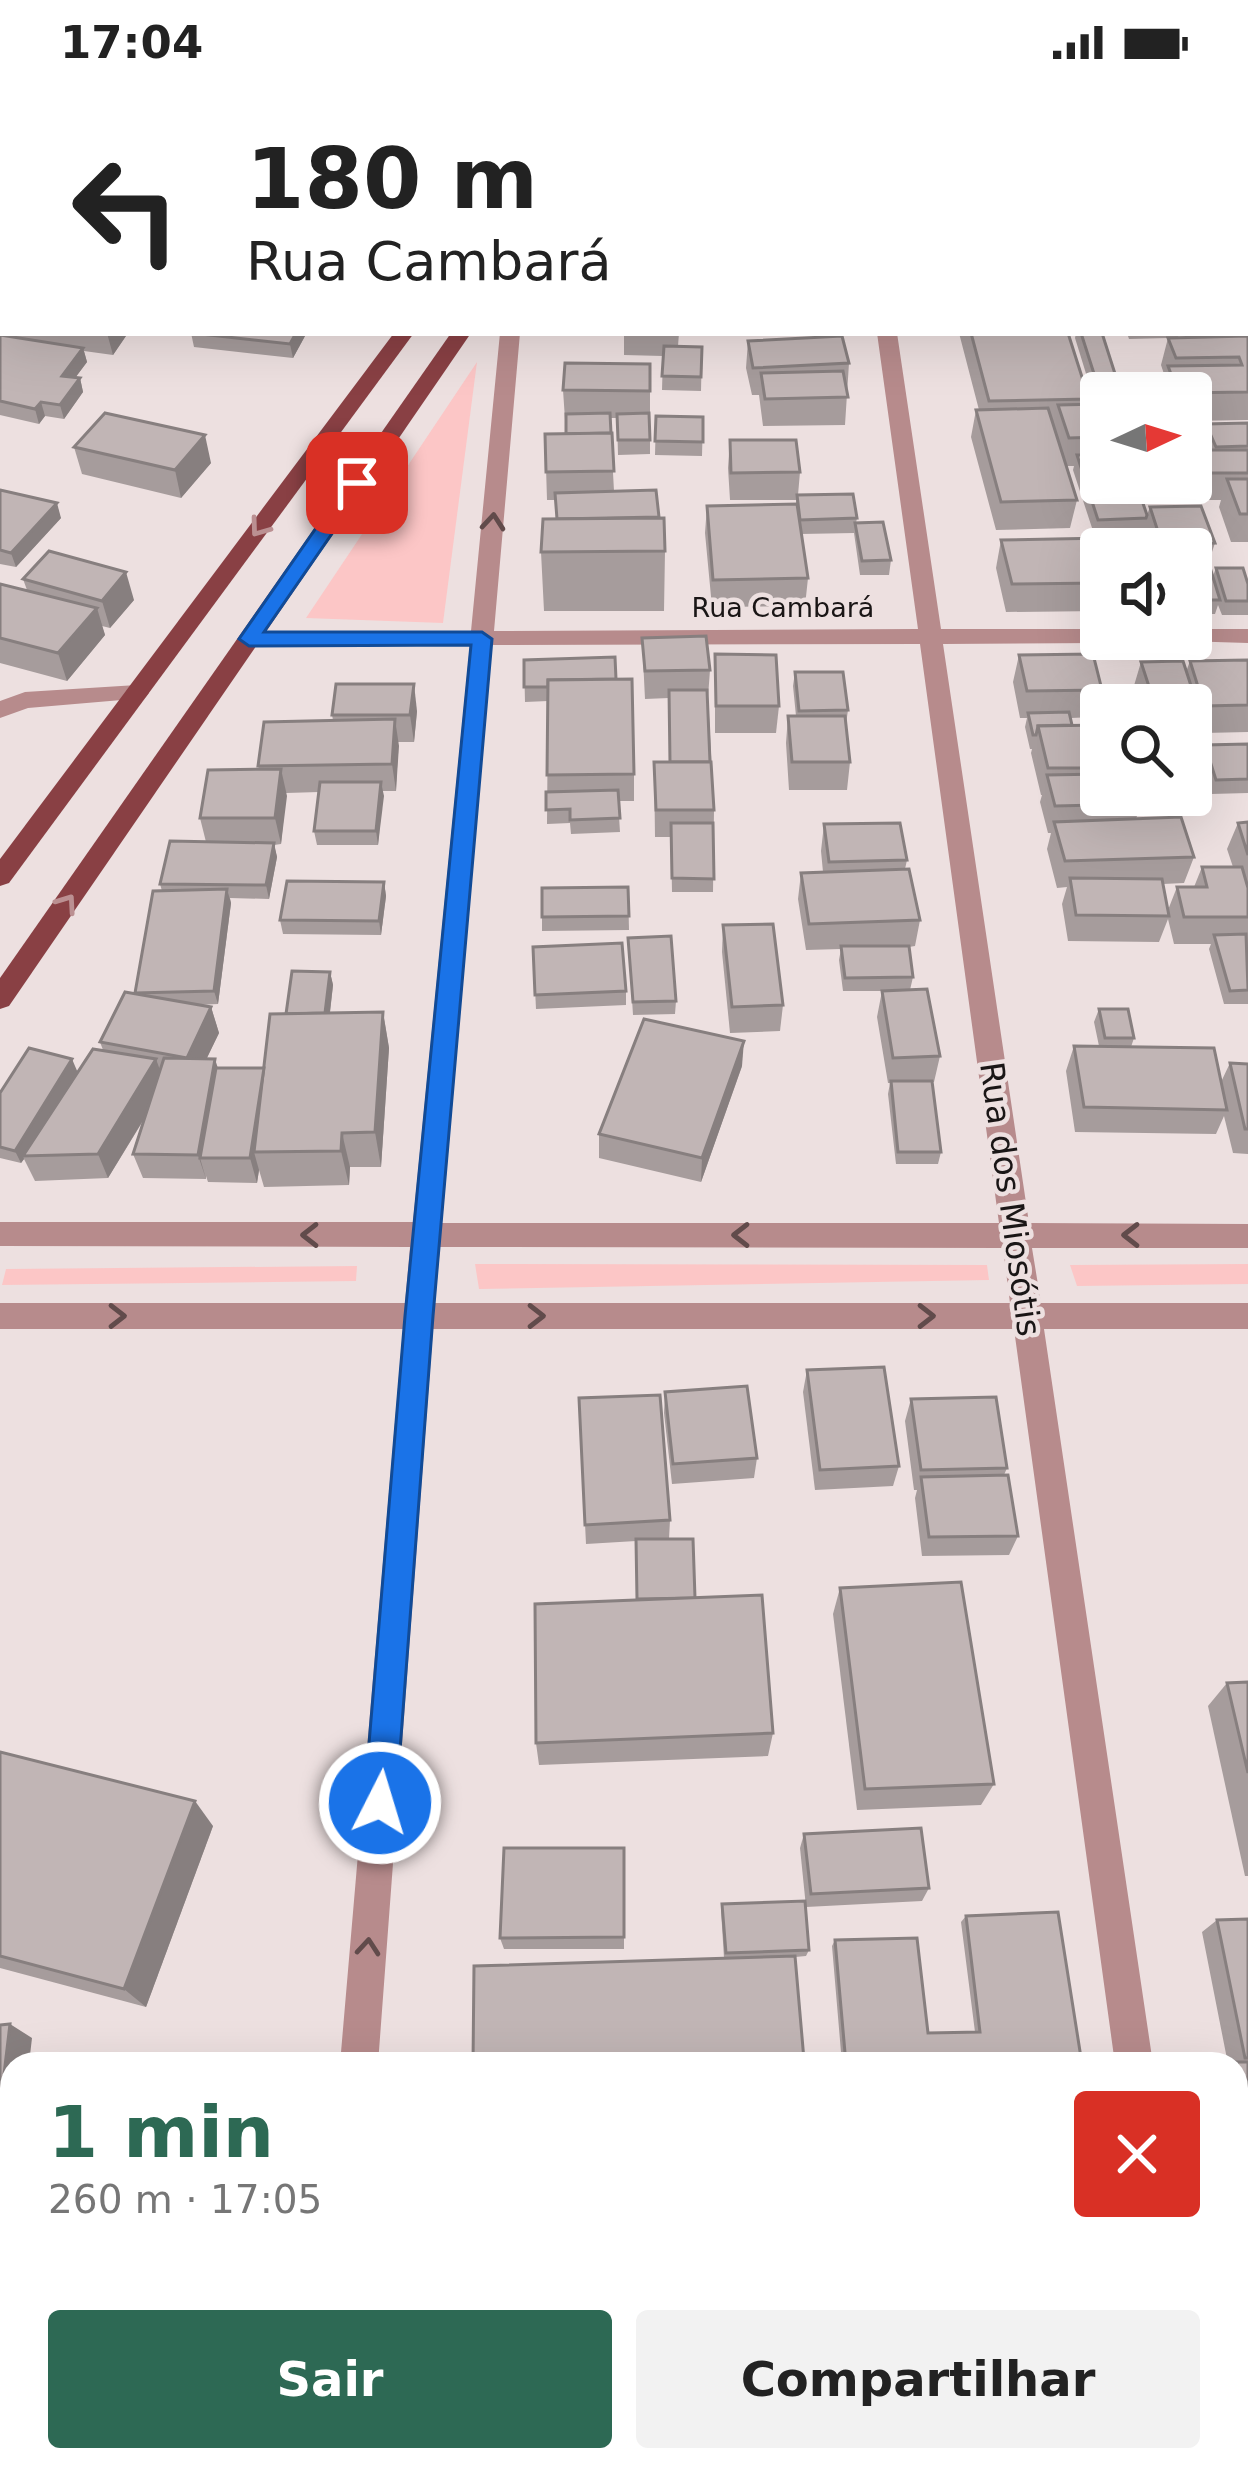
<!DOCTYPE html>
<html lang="pt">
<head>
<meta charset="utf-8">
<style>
	:root { --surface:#fff; --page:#f2f2f2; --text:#222; --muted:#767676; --accent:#2d6954 }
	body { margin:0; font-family:"DejaVu Sans",sans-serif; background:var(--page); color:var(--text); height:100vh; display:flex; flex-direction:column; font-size:45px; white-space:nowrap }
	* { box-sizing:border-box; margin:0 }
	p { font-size:39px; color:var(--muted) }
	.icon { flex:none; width:66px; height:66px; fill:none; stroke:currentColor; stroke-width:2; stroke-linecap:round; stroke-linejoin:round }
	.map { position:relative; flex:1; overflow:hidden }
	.side { position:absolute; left:0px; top:1968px; width:1248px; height:420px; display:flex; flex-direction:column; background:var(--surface); border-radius:36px 36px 0 0; box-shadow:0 12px 48px #0002 }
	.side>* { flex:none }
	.guide { position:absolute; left:0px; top:0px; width:1248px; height:252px; box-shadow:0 12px 48px #0002; background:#fff; color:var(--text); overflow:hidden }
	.needle { width:78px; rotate:86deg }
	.tools { position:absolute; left:1080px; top:288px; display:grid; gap:24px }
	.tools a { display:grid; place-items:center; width:132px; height:132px; border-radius:12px; background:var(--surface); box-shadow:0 12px 48px #0002; font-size:60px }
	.pin { position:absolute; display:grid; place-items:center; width:102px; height:102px; color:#fff; margin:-51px; border-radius:24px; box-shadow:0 6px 18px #0006 }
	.me { position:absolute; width:132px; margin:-66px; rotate:5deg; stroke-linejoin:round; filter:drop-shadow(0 0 9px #0008) }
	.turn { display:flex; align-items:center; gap:42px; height:252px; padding:0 48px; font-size:54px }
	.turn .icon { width:156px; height:156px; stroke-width:2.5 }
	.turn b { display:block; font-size:84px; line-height:102px }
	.round { display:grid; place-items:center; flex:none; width:126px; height:126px; border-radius:12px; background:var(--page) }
	.head { display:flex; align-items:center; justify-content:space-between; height:204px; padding:0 48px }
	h1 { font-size:72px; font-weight:600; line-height:90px; color:var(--accent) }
	.button { display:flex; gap:24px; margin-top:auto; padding:24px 48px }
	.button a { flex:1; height:138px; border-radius:12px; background:var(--accent); color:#fff; font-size:48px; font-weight:600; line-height:138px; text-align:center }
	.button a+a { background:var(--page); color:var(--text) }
	.status { display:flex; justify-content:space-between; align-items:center; height:84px; padding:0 60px; background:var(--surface); direction:ltr }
	.status svg { height:33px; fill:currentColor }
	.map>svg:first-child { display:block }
	.green { fill:#fcc6c6 }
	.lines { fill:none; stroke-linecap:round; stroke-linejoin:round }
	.minor { fill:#b78b8c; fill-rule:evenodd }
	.major { fill:#894044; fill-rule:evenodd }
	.wall { fill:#a69c9c }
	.shaded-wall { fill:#877f7f }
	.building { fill:#c1b5b5; stroke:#877f7f; stroke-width:3 }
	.oneway { stroke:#614b4b }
	.oneway2 { stroke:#bb9092 }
	.route { fill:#1a73e8; stroke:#114b97; stroke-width:3 }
	.labels { text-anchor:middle; stroke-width:9; stroke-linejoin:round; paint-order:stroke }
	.far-street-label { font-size:27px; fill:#1a1616; stroke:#ede0e0 }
	.street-label { font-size:33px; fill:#1a1616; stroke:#ede0e0 }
</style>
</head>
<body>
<div class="status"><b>17:04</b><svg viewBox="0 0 49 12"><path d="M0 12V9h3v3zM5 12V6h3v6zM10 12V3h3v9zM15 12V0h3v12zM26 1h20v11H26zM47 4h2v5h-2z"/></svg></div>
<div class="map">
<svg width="1248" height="2388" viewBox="0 0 1248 2388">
	<rect width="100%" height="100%" fill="#ede0e0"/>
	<g class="green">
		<path d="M477,278L443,539L306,534Z"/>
		<path d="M475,1180L987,1181L989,1196L479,1205Z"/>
		<path d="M1248,1180V1200L1077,1202L1070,1181Z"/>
		<path d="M357,1182L356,1197L2,1201L6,1185Z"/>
	</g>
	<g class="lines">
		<g class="minor">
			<rect x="844" y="0" width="16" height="3"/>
			<path d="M1173,0H1189L1190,3H1174Z"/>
			<path d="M1245,171L1248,172V191L1245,190Z"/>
			<path d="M500,249H520L494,547L918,545L877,249H897L941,545H1101V555H1110L1101,559L943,560L1029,1139L1248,1140V1164H1032L1041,1219H1248V1245H1044L1153,1980H1115L1014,1245H433L378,1980H340L403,1245H0V1219H405L410,1163L0,1162V1138H413L470,561L249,562L238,555L249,548L471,547ZM920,560L999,1139H442L492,561ZM440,1163L1003,1164L1010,1219H435Z"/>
			<path d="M1191,545H1248V559L1183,557L1191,555Z"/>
			<path d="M137,601L149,609L145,614L28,624L0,634V617L25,608Z"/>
			<rect x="0" y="2245" width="12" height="42"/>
			<rect x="1236" y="2257" width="12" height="42"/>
			<path d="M305,2376H349L348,2388H304Z"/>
			<path d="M1168,2376H1212L1213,2388H1169Z"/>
		</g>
		<g class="major">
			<rect x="452" y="0" width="16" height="3"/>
			<rect x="502" y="0" width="16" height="3"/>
			<path d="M394,249H414L9,799L0,802V775Z"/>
			<path d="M451,249H471L9,922L0,925V894Z"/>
		</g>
	</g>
	<g class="wall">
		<path d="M170,0H412L411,3H170Z"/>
		<rect x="577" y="0" width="216" height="3"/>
		<path d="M909,0H1030L1031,1V3H1004L1003,1H990V3H910Z"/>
		<path d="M1241,0H1248V24L1245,18L1247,10L1245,9V3H1243Z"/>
		<path d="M0,154L3,155V249H128L113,271L84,267L87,278L75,294H80L83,308L64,335L45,332L39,340L0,331Z"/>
		<path d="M191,249L305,252L293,274L194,263Z"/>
		<rect x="570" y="249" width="26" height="2"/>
		<path d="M624,249H679L678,262L702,263L701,307L662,306L663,272L624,271Z"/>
		<path d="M959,249H1068L1089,315L1088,321H1090L1092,309L1075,254L1076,249H1102L1117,296L1115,305L1101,309V399L1147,431L1150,423L1215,459L1208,480L1213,492L1216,484L1248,500V531H1222L1218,521L1215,530H1191V465H1147L1142,449L1094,450L1073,386L1074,382H1066L1077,416L1070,444L996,446L971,353L976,326H979Z"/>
		<path d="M1127,249H1179L1178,254L1248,252V336L1191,337V309H1161L1165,293L1161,281L1168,254L1129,255Z"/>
		<path d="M748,257L849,279L845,341L763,342L759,311H752L746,284Z"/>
		<path d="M650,280V370L618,371L617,334H610L614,407L659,434L665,467L664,527H544L541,468L557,435L556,416H547L545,350H566L563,306Z"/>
		<path d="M656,332L703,333L702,372L655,371Z"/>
		<path d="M1248,339V458H1231L1219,423L1221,416H1191L1186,399H1191L1192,366H1207L1202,355L1206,340Z"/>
		<path d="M730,356L800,388L798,411L857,434L856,439L891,476L889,491H860L854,449L801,450L808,494L805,522L712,523L705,449L707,422L796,420V416H730L728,384Z"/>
		<path d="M74,363L211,379L181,414L82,390Z"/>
		<path d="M0,406L61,434L16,483L0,480Z"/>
		<path d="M1001,456L1101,465V527L1006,528L996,484Z"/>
		<path d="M23,495L134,516L110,544L102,542L105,551L67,597L0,579V500L27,506Z"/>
		<path d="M642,554L710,586L708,613L714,726L713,808H672L671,753H655L654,678H669V614L645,615Z"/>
		<path d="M715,570L779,622L776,649H715Z"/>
		<path d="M1019,571L1102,606L1094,633L1071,634L1072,641H1101V711L1141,720L1136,735L1194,773L1184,799L1163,800L1168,826L1177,803H1194L1202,783H1233L1227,765L1238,739L1248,738V920H1224L1209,865L1211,860H1174L1168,835L1159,858L1068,857L1062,820L1067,803L1057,804L1047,765L1051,749H1048L1040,718L1042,711H1041L1031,669L1032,665H1030L1025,643L1027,634H1020L1013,598Z"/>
		<path d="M524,576L616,595L634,690V717H618L620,748L571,750L570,739L547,740L548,617L525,618Z"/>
		<path d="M1248,576V648L1204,649L1196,672H1191V621H1138L1133,605L1141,578L1186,588L1190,577Z"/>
		<path d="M795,588L848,626L846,640L850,678L847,706H789L786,659L788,632H796L793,602Z"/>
		<path d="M417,627L414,658H398L396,707H383L378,761H317L314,747L319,708L286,709L281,760L274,761L277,773L269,815L230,814L231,819L218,920L197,921L211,923L219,949L206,975L218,984H263L286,930L330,888L333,901L330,929L383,928L389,964L381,1083H350L349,1101L264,1103L259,1086L257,1099L208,1098L206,1092V1095L143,1094L133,1070L146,1032L108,1094L35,1097L24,1075L21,1079L0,1074V1009L78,988L103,966L100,958L135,909L162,807L160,800L206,758L200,734L259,685L258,682L333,636L332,631Z"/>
		<path d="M1248,660V709L1211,710L1200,675L1205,661Z"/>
		<path d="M824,740L907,776L905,785L920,836L915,862L909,863L913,893L910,906L940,972L934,998H932L941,1068L938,1080H896L888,1010L890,999H888L877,933L882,907H891H843L839,876L841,865L806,866L798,815L801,789L823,788L821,767Z"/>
		<path d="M384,798L386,812L381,851L283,850L280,836Z"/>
		<path d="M628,803L629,846L542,847V804Z"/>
		<path d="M723,841L783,921L780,947L730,949L722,868Z"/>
		<path d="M628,854L676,917L675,930L633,931Z"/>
		<path d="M533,863L626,907V921L536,925Z"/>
		<path d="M1099,925L1134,954L1131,963L1221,998L1230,979L1248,980V1070L1233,1069L1224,1032L1216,1050L1075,1048L1066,987L1074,962H1099L1094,938Z"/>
		<path d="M742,982L701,1098L599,1074V1050Z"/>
		<path d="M807,1286L899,1382L893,1402L815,1406L803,1308Z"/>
		<path d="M665,1308L757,1374L754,1394L672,1400L664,1329Z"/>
		<path d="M579,1314L670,1436L669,1455L694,1514L773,1649L768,1672L539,1681L536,1659L637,1516L636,1457L586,1460Z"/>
		<path d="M911,1315L1007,1384L1004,1391L1018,1452L1009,1471L922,1472L915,1414L917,1406H914L905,1337Z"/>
		<path d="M840,1504L994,1700L981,1721L857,1726L833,1530Z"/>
		<path d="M1248,1598V1792H1245L1208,1622L1227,1599Z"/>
		<path d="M0,1668L213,1742L146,1923L0,1884Z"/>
		<path d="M804,1750L929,1804L922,1817L806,1823L800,1764Z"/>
		<path d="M624,1764V1865H504L500,1854Z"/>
		<path d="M722,1820L809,1866L806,1872L795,1873L804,1976L802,1980H473L724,1874L721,1826Z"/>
		<path d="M966,1832L1082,1980H842L832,1862L835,1856L928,1949L975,1948L961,1838Z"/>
		<path d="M1248,1835V2082L1236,2020V1980H1228L1202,1848L1217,1836Z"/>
	</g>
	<g class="shaded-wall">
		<path d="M107,249H128L113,271Z"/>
		<path d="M296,249H304L305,252L293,274L290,260Z"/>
		<path d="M83,264L87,278L66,306L62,292Z"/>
		<path d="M80,294L83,308L64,335L60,321Z"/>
		<path d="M41,318L45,332L39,340L35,325Z"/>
		<path d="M205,351L211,379L181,414L175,386Z"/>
		<path d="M57,419L61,434L16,483L11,469Z"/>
		<path d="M126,488L134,516L110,544L102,517Z"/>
		<path d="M97,524L105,551L67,597L58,569Z"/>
		<path d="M414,600L417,627L414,658L410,631Z"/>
		<path d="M395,635L399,662L396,707L392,680Z"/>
		<path d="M281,685L287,712L281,760L275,734Z"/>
		<path d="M381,698L384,712L378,761L376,747Z"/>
		<path d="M274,759L277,773L269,815L266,801Z"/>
		<path d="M384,798L386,812L381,851L379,837Z"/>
		<path d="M227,805L231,819L218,920L214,907Z"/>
		<path d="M330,888L333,901L326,961L323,948Z"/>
		<path d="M211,923L219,949L195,999L187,974Z"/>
		<path d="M383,928L389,964L381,1083L375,1048Z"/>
		<path d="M744,957L742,982L701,1098L702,1074Z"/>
		<path d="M72,975L78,989L23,1072L24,1075L21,1079L15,1067Z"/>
		<path d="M156,975L165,1000L108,1094L98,1070Z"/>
		<path d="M215,975L223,1000L200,1074L206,1095L198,1071Z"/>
		<path d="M264,984L254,1068L259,1086L257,1099L250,1074Z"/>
		<path d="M342,1049L350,1083L349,1101L341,1067Z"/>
		<path d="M195,1717L213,1742L146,1923L124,1905Z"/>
		<path d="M10,1940L32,1954L29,1980H12V2115L0,2111V2024Z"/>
	</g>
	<g class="building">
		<path d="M215,0H392L390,3H264Z"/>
		<path d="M1080,0H1149L1151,3H1081Z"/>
		<path d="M1065,1L1066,3L1031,2Z"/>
		<rect x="0" y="168" width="3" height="15"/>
		<rect x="0" y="194" width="3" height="25"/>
		<path d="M192,249H296L290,260Z"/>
		<path d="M971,249H1068L1089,315L989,317Z"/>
		<path d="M1081,249H1102L1117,296H1096Z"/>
		<path d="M0,251L83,264L62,292L80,294L60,321L41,318L35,325L0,317Z"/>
		<path d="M842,252L849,279L753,284L748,257Z"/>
		<path d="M1248,252V308L1178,309L1168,282L1242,281L1239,273L1176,274L1168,254Z"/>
		<path d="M664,262L702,263L701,293L662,292Z"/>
		<path d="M565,279L650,280V307L563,306Z"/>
		<path d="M843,287L848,313L765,315L761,289Z"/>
		<path d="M1120,305L1122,309H1101V320H1098L1093,306Z"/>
		<path d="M1101,320V353L1069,354L1058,321Z"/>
		<path d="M1048,324L1077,416L1001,418L976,326Z"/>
		<path d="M105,329L205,351L175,386L74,363Z"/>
		<path d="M610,329L611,349L566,350V330Z"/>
		<path d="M649,329L650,356H618L617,330Z"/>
		<path d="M656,332L703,333V358L655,357Z"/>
		<path d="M1248,339V362L1216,363L1206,340Z"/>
		<path d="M612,349L614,387L546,388L545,350Z"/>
		<path d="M730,356H796L800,388L731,389Z"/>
		<path d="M1192,366H1248V389H1199Z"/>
		<path d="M1077,371H1101V399H1136L1147,431L1146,434L1098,436Z"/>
		<path d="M1227,395H1248V430H1240Z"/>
		<path d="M0,406L57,419L11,469L0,466Z"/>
		<path d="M656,406L659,433L557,435L555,409Z"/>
		<path d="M853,410L857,434L800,436L797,411Z"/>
		<path d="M797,420L808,494L713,496L707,422Z"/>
		<path d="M1201,422L1215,459L1162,460L1150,423Z"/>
		<path d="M664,434L665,467L541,468L543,435Z"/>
		<path d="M883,438L891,476L862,477L855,439Z"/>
		<path d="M1106,454L1109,465H1101V499L1012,500L1001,456Z"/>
		<path d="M49,467L126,488L102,517L23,495Z"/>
		<path d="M1191,480H1209L1220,516H1191Z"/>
		<path d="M1216,484H1243L1248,500V517H1226Z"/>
		<path d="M0,500L97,524L58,569L0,554Z"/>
		<path d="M706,552L710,586L645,587L642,554Z"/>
		<path d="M715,570L776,571L779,622H716Z"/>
		<path d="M1093,570L1102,606L1027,607L1019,571Z"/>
		<path d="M615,573L616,595L548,596V603H524V576Z"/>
		<path d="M1248,576V621L1204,622L1190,577Z"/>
		<path d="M1183,577L1205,645H1191V621H1155L1141,578Z"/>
		<path d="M795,588H843L848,626L799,627Z"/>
		<path d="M632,595L634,690L547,691L548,596Z"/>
		<path d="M336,600H414L410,631H332Z"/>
		<path d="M669,606H707L710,678H670Z"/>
		<path d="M1069,628L1072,641L1038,642L1036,651H1033L1028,629Z"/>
		<path d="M788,632H845L850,678H792Z"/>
		<path d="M395,635L392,680L258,682L264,638Z"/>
		<path d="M1101,641V684H1048L1038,642Z"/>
		<path d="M1248,660V695L1216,696L1205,661Z"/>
		<path d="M654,678H711L714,726H656Z"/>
		<path d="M281,685L275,734H200L208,686Z"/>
		<path d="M1101,690V711H1139L1141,720L1055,722L1047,691Z"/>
		<path d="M320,698H381L376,747H314Z"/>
		<path d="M618,706L620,734L570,736V725L546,726V708Z"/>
		<path d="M1181,733L1194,773L1065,777L1054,738Z"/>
		<path d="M1248,738V771L1238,739Z"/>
		<path d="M671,739H713L714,795L672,794Z"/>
		<path d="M900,739L907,776L829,778L824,740Z"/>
		<path d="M170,757L274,759L266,801L160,800Z"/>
		<path d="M1202,783H1242L1248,804V833H1184L1177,803H1207Z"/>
		<path d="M909,785L920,836L809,840L801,789Z"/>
		<path d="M1070,794L1162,795L1169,832L1076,831Z"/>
		<path d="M287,797L384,798L379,837L280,836Z"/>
		<path d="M628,803L629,832L542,833V804Z"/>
		<path d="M227,805L214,907L135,909L153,807Z"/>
		<path d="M773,840L783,921L732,923L723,841Z"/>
		<path d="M1246,850L1248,906L1230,907L1214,851Z"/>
		<path d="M671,852L676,917L633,918L628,854Z"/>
		<path d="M622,859L626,907L535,911L533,863Z"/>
		<path d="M841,862H909L913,893L845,894Z"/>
		<path d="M292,887L330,888L325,929L286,930Z"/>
		<path d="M927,905L940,972L893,974L882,907Z"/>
		<path d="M125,908L211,923L187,974L100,958Z"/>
		<path d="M1099,925H1128L1134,954H1105Z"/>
		<path d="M383,928L375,1048L342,1049L341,1067L254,1068L270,930Z"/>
		<path d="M644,935L744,957L702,1074L599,1050Z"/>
		<path d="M1074,962L1214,964L1227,1026L1084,1023Z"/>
		<path d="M29,964L72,975L15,1067L0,1063V1009Z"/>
		<path d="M93,965L156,975L98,1070L23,1072Z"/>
		<path d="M164,974L215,975L198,1071L133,1070Z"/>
		<path d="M1230,979L1248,980V1045H1245Z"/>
		<path d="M216,984H264L250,1074H200Z"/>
		<path d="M891,997H932L941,1068H898Z"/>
		<path d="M884,1283L899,1382L820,1386L807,1286Z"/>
		<path d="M747,1302L757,1374L673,1380L665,1308Z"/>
		<path d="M660,1311L670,1436L585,1441L579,1314Z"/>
		<path d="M996,1313L1007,1384L921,1386L911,1315Z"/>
		<path d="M1008,1391L1018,1452L929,1453L921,1393Z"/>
		<path d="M636,1455H693L695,1514L637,1515Z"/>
		<path d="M961,1498L994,1700L865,1705L840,1504Z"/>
		<path d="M762,1511L773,1649L536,1659L535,1520Z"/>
		<path d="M1248,1598V1689L1227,1599Z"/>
		<path d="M0,1668L195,1717L124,1905L0,1872Z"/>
		<path d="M921,1744L929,1804L811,1810L804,1750Z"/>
		<path d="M504,1764H624V1853L500,1854Z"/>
		<path d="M805,1817L809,1866L726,1869L722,1820Z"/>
		<path d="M1058,1828L1082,1980H846L835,1856L917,1854L928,1949L980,1948L966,1832Z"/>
		<path d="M1248,1835V1974H1245L1217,1836Z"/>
		<path d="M795,1872L804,1976L676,1980H473L474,1882Z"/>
		<path d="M10,1940L0,2024V1941Z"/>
		<path d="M262,1974L261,1980H97Z"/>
		<path d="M1237,1978H1248V2033Z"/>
	</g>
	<defs><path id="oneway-chevron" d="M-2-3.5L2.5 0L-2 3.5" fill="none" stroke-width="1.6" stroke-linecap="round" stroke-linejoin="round" transform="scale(3)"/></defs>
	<g class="oneway">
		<use href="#oneway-chevron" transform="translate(493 438) rotate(-85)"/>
		<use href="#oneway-chevron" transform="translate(310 1151) rotate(-180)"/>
		<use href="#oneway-chevron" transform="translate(741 1151) rotate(-180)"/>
		<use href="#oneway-chevron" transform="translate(1131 1151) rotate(-180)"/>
		<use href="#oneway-chevron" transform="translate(117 1232)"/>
		<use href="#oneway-chevron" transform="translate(536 1232)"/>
		<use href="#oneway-chevron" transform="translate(926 1232)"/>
		<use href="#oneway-chevron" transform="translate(368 1863) rotate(-85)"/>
	</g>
	<g class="oneway2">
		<use href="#oneway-chevron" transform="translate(259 444) rotate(126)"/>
		<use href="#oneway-chevron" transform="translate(67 819) rotate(-55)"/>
	</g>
	<path class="route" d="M357,393L367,399L264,548H482L492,555L433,1232L396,1719L392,1730L380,1735L369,1730L364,1719L405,1232L471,561L249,562L239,555L350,395Z"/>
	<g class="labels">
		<g class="far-street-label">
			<text x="783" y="533">Rua Cambará</text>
		</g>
		<g class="street-label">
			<text transform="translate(1011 1115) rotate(82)" y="12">Rua dos Miosótis</text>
		</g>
	</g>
</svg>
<div class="tools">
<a><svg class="needle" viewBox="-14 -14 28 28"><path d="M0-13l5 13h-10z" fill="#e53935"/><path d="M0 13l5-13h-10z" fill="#767676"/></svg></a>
<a><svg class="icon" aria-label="sound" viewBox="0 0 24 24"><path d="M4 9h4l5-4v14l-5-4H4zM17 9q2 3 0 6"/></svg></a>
<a><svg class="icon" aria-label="search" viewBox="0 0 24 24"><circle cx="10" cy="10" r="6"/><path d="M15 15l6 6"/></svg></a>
</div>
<div class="pin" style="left:357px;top:399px;background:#d93025"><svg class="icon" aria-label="arrive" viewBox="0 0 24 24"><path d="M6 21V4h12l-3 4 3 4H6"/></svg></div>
<svg class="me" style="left:380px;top:1719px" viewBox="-20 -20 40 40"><circle r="17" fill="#1a73e8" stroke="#fff" stroke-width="3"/><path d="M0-11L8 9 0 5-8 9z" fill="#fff"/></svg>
<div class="guide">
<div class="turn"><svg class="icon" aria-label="left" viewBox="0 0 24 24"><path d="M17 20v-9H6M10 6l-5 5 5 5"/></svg><div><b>180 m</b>Rua Cambará</div></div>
</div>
<section class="side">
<div class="head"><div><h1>1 min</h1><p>260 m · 17:05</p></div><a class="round" style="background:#d93025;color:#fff"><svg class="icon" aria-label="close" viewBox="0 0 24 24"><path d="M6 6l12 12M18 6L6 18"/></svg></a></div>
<div class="button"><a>Sair</a><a>Compartilhar</a></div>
</section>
</div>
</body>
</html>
